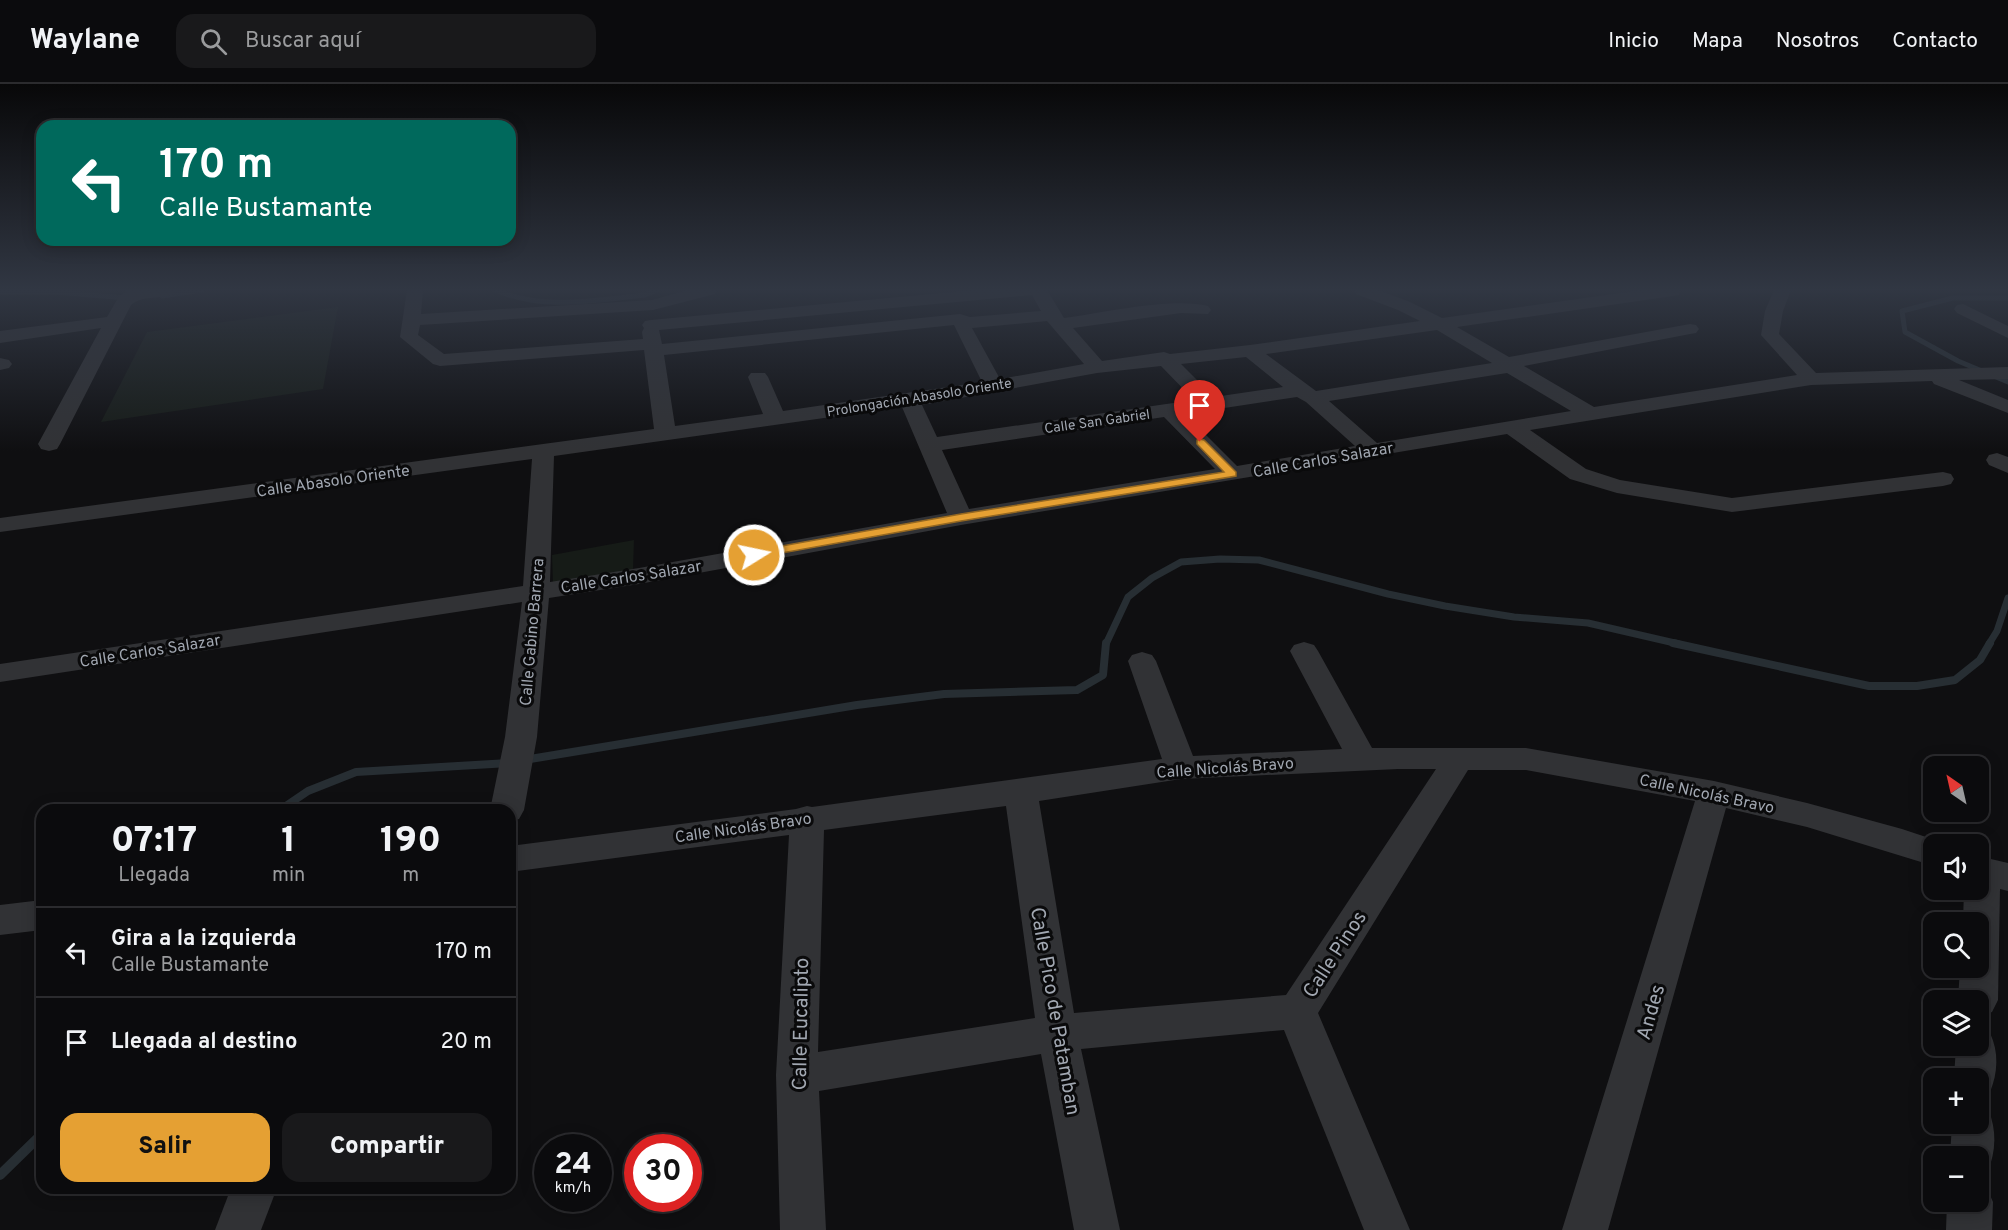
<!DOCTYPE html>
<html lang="es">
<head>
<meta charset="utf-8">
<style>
	:root { --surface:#0b0b0d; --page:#19191b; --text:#f1f3f6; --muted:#9a9b9d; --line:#2b2b2e; --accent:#e5a033 }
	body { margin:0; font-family:Overpass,sans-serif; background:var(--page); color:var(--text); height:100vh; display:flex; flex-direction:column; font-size:22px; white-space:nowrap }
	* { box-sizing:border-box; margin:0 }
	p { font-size:20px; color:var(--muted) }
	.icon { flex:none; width:33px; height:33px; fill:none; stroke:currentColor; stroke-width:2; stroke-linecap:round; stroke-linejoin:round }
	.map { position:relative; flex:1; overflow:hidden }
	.details { position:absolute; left:36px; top:720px; width:480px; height:390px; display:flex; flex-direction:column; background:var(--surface); border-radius:18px; box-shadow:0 3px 15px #0003,0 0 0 2px var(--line) }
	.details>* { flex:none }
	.hud { position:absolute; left:36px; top:36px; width:480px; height:126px; border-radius:18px; box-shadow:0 3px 15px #0003,0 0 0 2px var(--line); background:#00695c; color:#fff; overflow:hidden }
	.needle { width:39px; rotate:326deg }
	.tools { position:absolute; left:1923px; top:672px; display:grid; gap:12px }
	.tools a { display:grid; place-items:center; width:66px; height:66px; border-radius:12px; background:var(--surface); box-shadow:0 3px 15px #0003,0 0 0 2px var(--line); font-size:30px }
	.speed { position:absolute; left:534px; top:1050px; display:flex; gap:12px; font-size:30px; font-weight:700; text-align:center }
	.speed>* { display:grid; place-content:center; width:78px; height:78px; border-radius:50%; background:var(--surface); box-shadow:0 3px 15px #0003,0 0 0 2px var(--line); line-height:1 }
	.speed small { font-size:15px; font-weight:400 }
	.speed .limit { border:9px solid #d22; background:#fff; color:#111 }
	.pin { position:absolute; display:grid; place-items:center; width:51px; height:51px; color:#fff; margin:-62px -26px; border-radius:50% 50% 50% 0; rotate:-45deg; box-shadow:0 0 6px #0007 }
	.pin .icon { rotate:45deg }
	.me { position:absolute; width:66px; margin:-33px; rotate:80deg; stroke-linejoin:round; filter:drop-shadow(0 0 4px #0008) }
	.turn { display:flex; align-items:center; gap:21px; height:126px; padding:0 24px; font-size:27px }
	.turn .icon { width:78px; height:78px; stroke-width:2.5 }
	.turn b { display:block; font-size:42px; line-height:51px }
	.eta { display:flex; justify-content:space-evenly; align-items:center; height:102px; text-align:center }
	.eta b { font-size:36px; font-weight:800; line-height:42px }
	.primary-button { display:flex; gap:12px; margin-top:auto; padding:12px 24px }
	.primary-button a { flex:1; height:69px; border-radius:18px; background:var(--accent); color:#111; font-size:24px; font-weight:800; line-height:69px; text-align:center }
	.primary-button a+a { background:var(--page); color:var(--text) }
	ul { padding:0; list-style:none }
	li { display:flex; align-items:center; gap:18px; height:90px; padding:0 24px; border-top:2px solid var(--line) }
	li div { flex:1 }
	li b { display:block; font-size:22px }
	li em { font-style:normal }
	header { display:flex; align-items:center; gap:36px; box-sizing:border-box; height:84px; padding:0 30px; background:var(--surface); border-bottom:2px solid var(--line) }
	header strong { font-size:28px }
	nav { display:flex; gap:33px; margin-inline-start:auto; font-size:21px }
	.search { width:420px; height:54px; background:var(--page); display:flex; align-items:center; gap:15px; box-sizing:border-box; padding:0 21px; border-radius:18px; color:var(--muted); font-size:22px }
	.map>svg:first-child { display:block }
	.green { fill:#161b17 }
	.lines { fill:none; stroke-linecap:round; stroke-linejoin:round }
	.stream-far3 { stroke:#272e33; stroke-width:5 }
	.stream-far2 { stroke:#272e33; stroke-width:7 }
	.stream-far1 { stroke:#272e33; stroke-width:8 }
	.stream { stroke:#272e33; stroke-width:10 }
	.minor { fill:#313235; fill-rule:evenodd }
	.route { fill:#e5a033; stroke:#956821; stroke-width:1.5 }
	.labels { text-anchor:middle; stroke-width:6; stroke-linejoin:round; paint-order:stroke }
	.far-street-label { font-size:14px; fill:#a1a7b1; stroke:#0a0a0b }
	.street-label { font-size:16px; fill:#a1a7b1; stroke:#0a0a0b }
	.near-street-label { font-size:20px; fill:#a1a7b1; stroke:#0a0a0b }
</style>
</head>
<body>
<header>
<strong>Waylane</strong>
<div class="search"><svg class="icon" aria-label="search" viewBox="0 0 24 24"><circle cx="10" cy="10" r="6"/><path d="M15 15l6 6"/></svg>Buscar aquí</div>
<nav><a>Inicio</a><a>Mapa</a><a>Nosotros</a><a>Contacto</a></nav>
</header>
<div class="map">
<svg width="2008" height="1146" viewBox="0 0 2008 1146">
	<rect width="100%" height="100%" fill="#0f0f11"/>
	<g class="green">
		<path d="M338,223L323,305L101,338L147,248Z"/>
		<path d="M634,456L633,486L553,500L552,471Z"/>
	</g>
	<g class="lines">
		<g class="stream-far3">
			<path d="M496,206C542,227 596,216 645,211L657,206"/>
			<path d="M0,208H56L126,214"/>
			<path d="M162,212L202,206"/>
			<path d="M2008,214H1953L1902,227L1905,248L1958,277L2008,298"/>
		</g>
		<g class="stream-far2">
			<path d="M1106,560L1128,513L1152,494L1181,478L1220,475L1259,476L1388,510L1445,522L1514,533L1588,539L1679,560"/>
			<path d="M1989,560L1997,547L2008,514"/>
		</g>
		<g class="stream-far1">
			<path d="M1673,559L1869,602H1917L1955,596L1980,576L1990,559"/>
			<path d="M524,676L857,621L944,610L1077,606L1103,591L1106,559"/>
			<path d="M280,726L308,707L356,688L509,679"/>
		</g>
		<path class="stream" d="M0,1091L42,1050"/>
		<g class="minor">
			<path d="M127,206H178C167,218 144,209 131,221L60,360L57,365L49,367L41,365L38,360L101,244L0,259V247L107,233L118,214Z"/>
			<path d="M407,206H423L421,230L652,216L688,206H717L715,210L653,226L420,241L418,251L444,270L643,255L642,248L644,244L642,241L645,237L651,236L975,206H1047L1064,234C1103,229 1172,213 1208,222L1211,226L1208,230L1181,229L1073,244L1102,277L1164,268L1170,270L1250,261L1420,237L1398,226L1356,210L1354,206H1378L1410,218L1442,234L1642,206H1681L1679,211L1673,212L1457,243L1509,273L1690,240L1696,241L1699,245L1696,249L1690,250L1524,282L1594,323L1797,291L1761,251L1765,227L1774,206H1791L1783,227L1779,250L1816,289L2008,283V295L1959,296L2008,316V329L1934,300L1932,297L1811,301L1530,346L1586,385L1620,396L1732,414L1943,388L1951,390L1954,395L1951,400L1943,402L1732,428L1617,409L1570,395L1507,350L961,441L639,500L549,514L537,653L524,726L519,735L510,737V726H490L505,653L522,518L0,598V580L523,502L532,375L0,448V434L654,345L644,266L440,282L433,280L400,253ZM1032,211L1041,227L970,233L960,230L662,260L659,246ZM1047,237L1084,280L1000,295L972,244ZM954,241L982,298L783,327L768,293L765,289H751L748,293L763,330L675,342L664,271ZM1437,246L1492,279L1316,307L1266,270ZM1246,273L1283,303L1214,313L1181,280ZM1161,282L1194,316L937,353L922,321L1097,289ZM1507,289L1571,327L1377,359L1329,317ZM1297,313L1306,318L1355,362L1237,382L1185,330ZM902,323L947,429L639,484L550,498L554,372ZM1164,333L1215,385L969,425L942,366Z"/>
			<path d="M1963,220L2008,242V254L1957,229L1954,225L1957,221Z"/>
			<path d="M0,274L9,276L12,280L9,284L0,286Z"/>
			<path d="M1997,369L2008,373V389L1989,381L1986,376L1989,371Z"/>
			<path d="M1304,558L1314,561L1318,567L1372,664H1526L1714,697L1807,719L1902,745L1947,760H1934V782L1807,743L1726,724L1608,1146H1562L1695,717L1526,686H1468L1318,929L1410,1146H1364L1284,946L1081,965L1120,1146H1074L1041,970L819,1007L826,1146H780L776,991L789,751L510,788V762L796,725L807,722L812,723L1162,675L1128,577L1132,571L1142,568L1152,571L1156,577L1193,672L1342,665L1290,567L1294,561ZM1398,685H1436L1286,911L1074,929L1039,717L1181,695ZM1006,722L1035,934L818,968L824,746Z"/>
			<path d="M1978,772L2008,779V807L2000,805L1998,916L1992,928L1978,933V916H1958L1960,884H1978V838H1963L1964,806H1978Z"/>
			<path d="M42,816V846L0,851V821Z"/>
			<path d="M1978,945L1990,949C1999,968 1998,989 1990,1008L1978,1012V994H1954L1956,962H1978Z"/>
			<path d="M1978,1022L1988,1025C1997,1046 1996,1067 1988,1087L1978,1091V1072H1950L1952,1040H1978Z"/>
			<path d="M1978,1099L1986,1102L1993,1118L1992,1146H1946L1947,1118H1978Z"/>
			<path d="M231,1104H277L261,1146H215Z"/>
		</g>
	</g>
	<linearGradient id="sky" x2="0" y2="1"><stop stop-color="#080809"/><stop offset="0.56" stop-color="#313743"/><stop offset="1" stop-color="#313743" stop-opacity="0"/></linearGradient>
	<rect width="2008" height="367" fill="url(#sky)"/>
	<path class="route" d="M1200,355L1204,356L1236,388V392L961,437L754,474L748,471L754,467L961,430L1224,388L1197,360V356Z"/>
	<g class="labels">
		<g class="far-street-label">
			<text transform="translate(919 313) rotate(-9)" y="5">Prolongación Abasolo Oriente</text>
			<text transform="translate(1097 337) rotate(-8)" y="5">Calle San Gabriel</text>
		</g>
		<g class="street-label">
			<text transform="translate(1323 375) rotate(-10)" y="6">Calle Carlos Salazar</text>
			<text transform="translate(333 396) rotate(-8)" y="6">Calle Abasolo Oriente</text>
			<text transform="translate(631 492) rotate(-9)" y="6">Calle Carlos Salazar</text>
			<text transform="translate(531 548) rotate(-85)" y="6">Calle Gabino Barrera</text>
			<text transform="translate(150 566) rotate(-9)" y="6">Calle Carlos Salazar</text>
			<text transform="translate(1225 683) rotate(-4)" y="6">Calle Nicolás Bravo</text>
			<text transform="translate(1707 709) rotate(12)" y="6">Calle Nicolás Bravo</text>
			<text transform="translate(743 743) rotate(-8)" y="6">Calle Nicolás Bravo</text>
		</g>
		<g class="near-street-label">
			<text transform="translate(1334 870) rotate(-57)" y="7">Calle Pinos</text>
			<text transform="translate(1056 927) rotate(80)" y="7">Calle Pico de Patamban</text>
			<text transform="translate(1650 928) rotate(-74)" y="7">Andes</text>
			<text transform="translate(800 940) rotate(-89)" y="7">Calle Eucalipto</text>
		</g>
	</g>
</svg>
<div class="tools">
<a><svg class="needle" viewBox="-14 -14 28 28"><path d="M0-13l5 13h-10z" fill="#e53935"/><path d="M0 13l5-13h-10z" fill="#9a9b9d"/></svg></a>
<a><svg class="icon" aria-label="sound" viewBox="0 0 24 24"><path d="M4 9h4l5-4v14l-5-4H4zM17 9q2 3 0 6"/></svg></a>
<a><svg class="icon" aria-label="search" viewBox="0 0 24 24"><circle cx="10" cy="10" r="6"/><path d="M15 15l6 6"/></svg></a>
<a><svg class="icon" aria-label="layers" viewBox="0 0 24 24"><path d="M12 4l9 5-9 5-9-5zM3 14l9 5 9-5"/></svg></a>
<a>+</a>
<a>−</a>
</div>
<div class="speed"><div>24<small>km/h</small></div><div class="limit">30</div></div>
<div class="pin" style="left:1200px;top:358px;background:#d93025"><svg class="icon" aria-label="arrive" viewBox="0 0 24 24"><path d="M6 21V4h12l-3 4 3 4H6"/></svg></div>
<svg class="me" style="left:754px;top:471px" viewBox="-20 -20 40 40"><circle r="17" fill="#e5a033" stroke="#fff" stroke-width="3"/><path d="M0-11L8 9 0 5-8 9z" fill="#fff"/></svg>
<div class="hud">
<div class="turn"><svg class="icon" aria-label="left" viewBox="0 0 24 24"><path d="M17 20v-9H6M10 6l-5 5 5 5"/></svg><div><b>170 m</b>Calle Bustamante</div></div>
</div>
<section class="details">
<div class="eta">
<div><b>07:17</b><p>Llegada</p></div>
<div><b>1</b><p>min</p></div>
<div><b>190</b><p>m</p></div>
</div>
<ul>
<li><svg class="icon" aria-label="left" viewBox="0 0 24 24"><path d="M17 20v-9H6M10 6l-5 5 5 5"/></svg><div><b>Gira a la izquierda</b><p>Calle Bustamante</p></div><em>170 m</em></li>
<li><svg class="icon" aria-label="arrive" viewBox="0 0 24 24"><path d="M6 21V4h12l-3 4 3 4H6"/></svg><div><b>Llegada al destino</b></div><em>20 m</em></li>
</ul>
<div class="primary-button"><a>Salir</a><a>Compartir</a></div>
</section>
</div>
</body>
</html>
